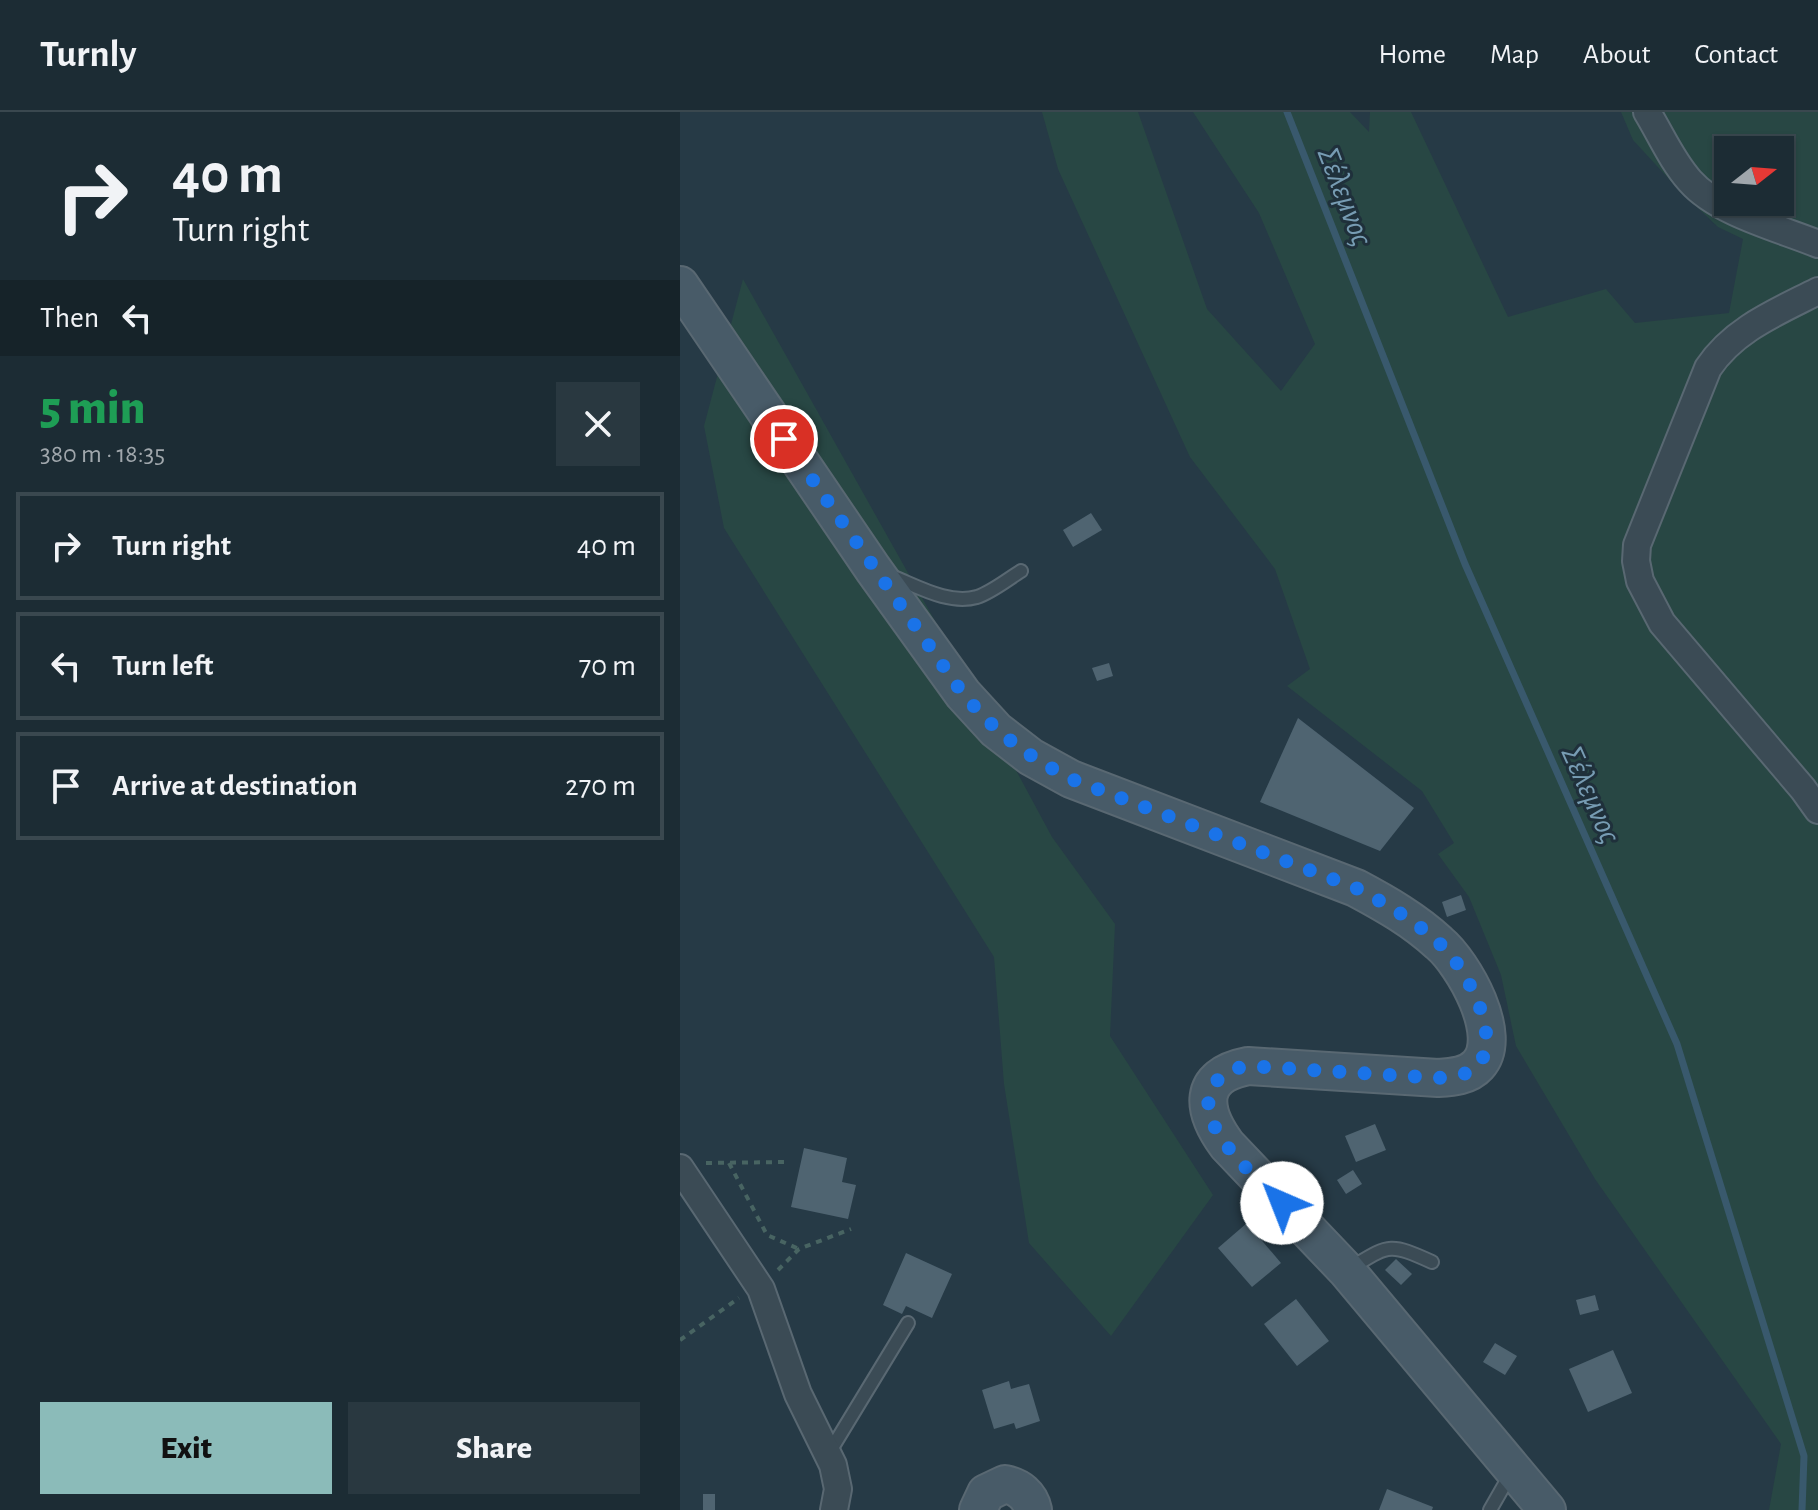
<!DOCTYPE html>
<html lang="en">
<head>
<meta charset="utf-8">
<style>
	:root { --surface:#1c2c34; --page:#293840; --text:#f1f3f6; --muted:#a0a7ac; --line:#3a484f; --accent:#8bbbb9 }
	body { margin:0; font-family:"Alegreya Sans",sans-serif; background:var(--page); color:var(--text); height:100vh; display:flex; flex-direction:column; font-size:30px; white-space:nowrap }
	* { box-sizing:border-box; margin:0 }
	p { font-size:26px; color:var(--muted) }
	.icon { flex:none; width:44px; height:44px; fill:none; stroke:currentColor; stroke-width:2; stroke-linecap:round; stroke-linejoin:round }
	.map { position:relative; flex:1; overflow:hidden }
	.sheet { display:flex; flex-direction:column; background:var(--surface); width:680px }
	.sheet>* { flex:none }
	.top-card { background:#1c2c34; color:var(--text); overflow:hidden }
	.needle { width:52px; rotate:73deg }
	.tools { position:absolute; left:1034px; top:24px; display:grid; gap:16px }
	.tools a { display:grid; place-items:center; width:80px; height:80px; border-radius:0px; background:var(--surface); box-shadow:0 2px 6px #0004,0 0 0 2px var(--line); font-size:40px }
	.pin { position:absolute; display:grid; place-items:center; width:68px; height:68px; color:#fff; margin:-34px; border:4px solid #fff; border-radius:50%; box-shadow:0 2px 8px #0007 }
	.me { position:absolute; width:88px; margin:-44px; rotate:316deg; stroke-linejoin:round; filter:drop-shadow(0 0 6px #0008) }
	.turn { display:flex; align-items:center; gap:28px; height:168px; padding:0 40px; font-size:36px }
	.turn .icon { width:104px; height:104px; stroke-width:2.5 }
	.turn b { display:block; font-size:56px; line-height:68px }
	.then { display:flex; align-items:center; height:76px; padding:0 40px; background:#0003; gap:16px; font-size:30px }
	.round { display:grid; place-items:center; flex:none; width:84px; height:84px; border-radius:0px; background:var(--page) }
	.overview { display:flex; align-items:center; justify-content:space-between; height:136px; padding:0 40px }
	h1 { font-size:48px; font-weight:800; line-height:60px; color:#1e9e55 }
	.action { display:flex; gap:16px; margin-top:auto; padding:16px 40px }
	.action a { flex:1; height:92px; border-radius:0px; background:var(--accent); color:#111; font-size:32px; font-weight:800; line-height:92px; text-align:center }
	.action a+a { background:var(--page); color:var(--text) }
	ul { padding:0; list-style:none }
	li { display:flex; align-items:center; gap:24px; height:108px; margin:0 16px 12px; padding:0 24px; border:4px solid var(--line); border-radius:0px }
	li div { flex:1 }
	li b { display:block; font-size:30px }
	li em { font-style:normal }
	header { display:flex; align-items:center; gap:48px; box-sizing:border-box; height:112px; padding:0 40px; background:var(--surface); border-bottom:2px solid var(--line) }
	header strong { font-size:38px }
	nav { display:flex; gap:44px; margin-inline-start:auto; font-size:28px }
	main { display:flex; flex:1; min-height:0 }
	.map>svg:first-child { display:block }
	.green { fill:#284744; fill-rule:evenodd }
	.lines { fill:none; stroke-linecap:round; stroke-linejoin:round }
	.stream { stroke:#39596d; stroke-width:7 }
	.building { fill:#4f6471 }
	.service-casing { stroke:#596872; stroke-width:16 }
	.minor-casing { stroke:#596872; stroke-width:30 }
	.secondary-casing { stroke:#596872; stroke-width:40 }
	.path { stroke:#486462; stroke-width:4; stroke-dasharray:6 6; stroke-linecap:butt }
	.service { stroke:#3b4b55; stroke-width:12 }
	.minor { stroke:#3b4b55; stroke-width:26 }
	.secondary { stroke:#485b68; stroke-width:36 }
	.route { stroke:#1a73e8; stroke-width:14; stroke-dasharray:0 25.2 }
	.labels { text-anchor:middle; stroke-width:6; stroke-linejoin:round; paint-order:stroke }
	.water-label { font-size:32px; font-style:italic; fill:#779cb3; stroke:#1f303b }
</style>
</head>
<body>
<header>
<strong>Turnly</strong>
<nav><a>Home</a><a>Map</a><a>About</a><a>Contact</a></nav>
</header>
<main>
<section class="sheet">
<div class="top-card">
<div class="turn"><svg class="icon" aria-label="right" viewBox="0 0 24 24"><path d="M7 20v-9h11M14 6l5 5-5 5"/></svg><div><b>40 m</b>Turn right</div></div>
<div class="then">Then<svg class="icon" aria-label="left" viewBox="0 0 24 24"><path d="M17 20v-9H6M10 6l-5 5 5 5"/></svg></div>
</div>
<div class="overview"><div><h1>5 min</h1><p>380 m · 18:35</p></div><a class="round"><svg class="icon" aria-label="close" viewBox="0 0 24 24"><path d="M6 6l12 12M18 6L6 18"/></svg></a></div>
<ul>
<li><svg class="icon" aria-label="right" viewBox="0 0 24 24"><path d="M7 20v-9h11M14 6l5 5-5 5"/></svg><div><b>Turn right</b></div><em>40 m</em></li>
<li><svg class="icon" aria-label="left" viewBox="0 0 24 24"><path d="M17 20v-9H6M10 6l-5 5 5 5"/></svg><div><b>Turn left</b></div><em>70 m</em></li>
<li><svg class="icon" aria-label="arrive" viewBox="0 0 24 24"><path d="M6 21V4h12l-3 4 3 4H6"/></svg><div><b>Arrive at destination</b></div><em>270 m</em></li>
</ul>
<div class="action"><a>Exit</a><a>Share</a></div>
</section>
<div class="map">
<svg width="1138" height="1398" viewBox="0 0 1138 1398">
	<rect width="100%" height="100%" fill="#263a46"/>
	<g class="green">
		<path d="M362,0H458L527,197L601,279L635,232L579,101L513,0H670L689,20L690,0H731L828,205L926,177L955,211L1049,201L1063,127L1038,115L1000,79L953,28L941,0H1138V1398H1089L1101,1332L915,1067L836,934L821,863L789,785L758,742L774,731L742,679L607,574L630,557L595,457L510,345L378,57ZM1048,38H1100V90H1048Z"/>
		<path d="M63,167L264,525L372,725L435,812L430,924L533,1083L431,1224L349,1131L324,972L314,845L44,416L24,314Z"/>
	</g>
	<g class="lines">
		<path class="stream" d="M607,0L785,452L997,932L1124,1344L1122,1398"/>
	</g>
	<g class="building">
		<path d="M411,401L422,418L393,435L383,418Z"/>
		<path d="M429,551L433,564L417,569L412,556Z"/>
		<path d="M618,606L734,696L700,739L580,690Z"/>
		<path d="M781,783L786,798L767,805L762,790Z"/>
		<path d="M695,1012L706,1038L676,1050L665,1024Z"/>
		<path d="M124,1036L167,1046L162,1070L176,1073L168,1107L111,1095Z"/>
		<path d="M673,1058L682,1072L666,1082L657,1068Z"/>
		<path d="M567,1111L601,1151L572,1175L538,1136Z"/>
		<path d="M226,1141L272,1162L252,1206L226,1194L222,1202L203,1193Z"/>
		<path d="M716,1147L732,1162L721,1173L705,1158Z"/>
		<path d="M915,1183L919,1198L900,1203L896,1188Z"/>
		<path d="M616,1187L649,1229L617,1254L584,1212Z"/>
		<path d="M815,1231L837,1244L825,1263L803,1250Z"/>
		<path d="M933,1238L952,1281L908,1300L889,1257Z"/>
		<path d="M329,1269L331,1277L349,1272L360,1309L336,1317L334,1311L314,1317L302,1278Z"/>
		<path d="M707,1377L753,1395L752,1398H699Z"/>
		<rect x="23" y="1382" width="12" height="16"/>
	</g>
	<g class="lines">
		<defs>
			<g id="service">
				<path d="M211,464C237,474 268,493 297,485C312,480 328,467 341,459"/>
				<path d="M669,1157C709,1133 708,1130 752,1150"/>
				<path d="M149,1341L228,1211"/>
				<path d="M810,1398L830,1363"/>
			</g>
			<g id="minor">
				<path d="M967,0C981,23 992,49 1010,69C1038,101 1099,116 1138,132"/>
				<path d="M1138,179C1097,200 1054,217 1028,256L957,433L956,449L960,469L982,511L1123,677L1138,698"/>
				<path d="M0,1056L81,1177L118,1282L153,1353L158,1377L154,1398"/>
			</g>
			<g id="secondary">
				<path d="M0,173L193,457L283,582L316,618L351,645L391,667L676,776C706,792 734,808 759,831C783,851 825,924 798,953C788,964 773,965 758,966L568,954C516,964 522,999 547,1033L666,1158L867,1398"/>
				<path d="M298,1398L306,1381L325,1372C339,1375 350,1383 353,1398"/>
			</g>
		</defs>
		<use href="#service" class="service-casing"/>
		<use href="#minor" class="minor-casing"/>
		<use href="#secondary" class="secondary-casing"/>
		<g class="path">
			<path d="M26,1051L104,1050"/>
			<path d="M49,1051L87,1123L119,1137"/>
			<path d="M98,1158L119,1137L171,1117"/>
			<path d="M0,1228L59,1186"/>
		</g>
		<use href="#service" class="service"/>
		<use href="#minor" class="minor"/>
		<use href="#secondary" class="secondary"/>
	</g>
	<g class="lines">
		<path class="route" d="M104,327L283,582C319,623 343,641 391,667L676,776C706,792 734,808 759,831C783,851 824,924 798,953C788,964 772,965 758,966L568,954C555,956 544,960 536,970C505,1009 577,1065 602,1091"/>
	</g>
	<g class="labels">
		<g class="water-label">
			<text transform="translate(666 84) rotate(69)" y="11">Σέλεμνος</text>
			<text transform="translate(912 682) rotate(66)" y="11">Σέλεμνος</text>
		</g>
	</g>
</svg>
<div class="tools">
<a><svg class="needle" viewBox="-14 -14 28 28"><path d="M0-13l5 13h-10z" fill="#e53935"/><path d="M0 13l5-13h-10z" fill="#a0a7ac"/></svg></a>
</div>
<div class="pin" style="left:104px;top:327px;background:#d93025"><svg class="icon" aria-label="arrive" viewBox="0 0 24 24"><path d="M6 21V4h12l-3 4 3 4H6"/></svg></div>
<svg class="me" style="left:602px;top:1091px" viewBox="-20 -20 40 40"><circle r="19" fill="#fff"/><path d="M0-13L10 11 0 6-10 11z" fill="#1a73e8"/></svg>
</div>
</main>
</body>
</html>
